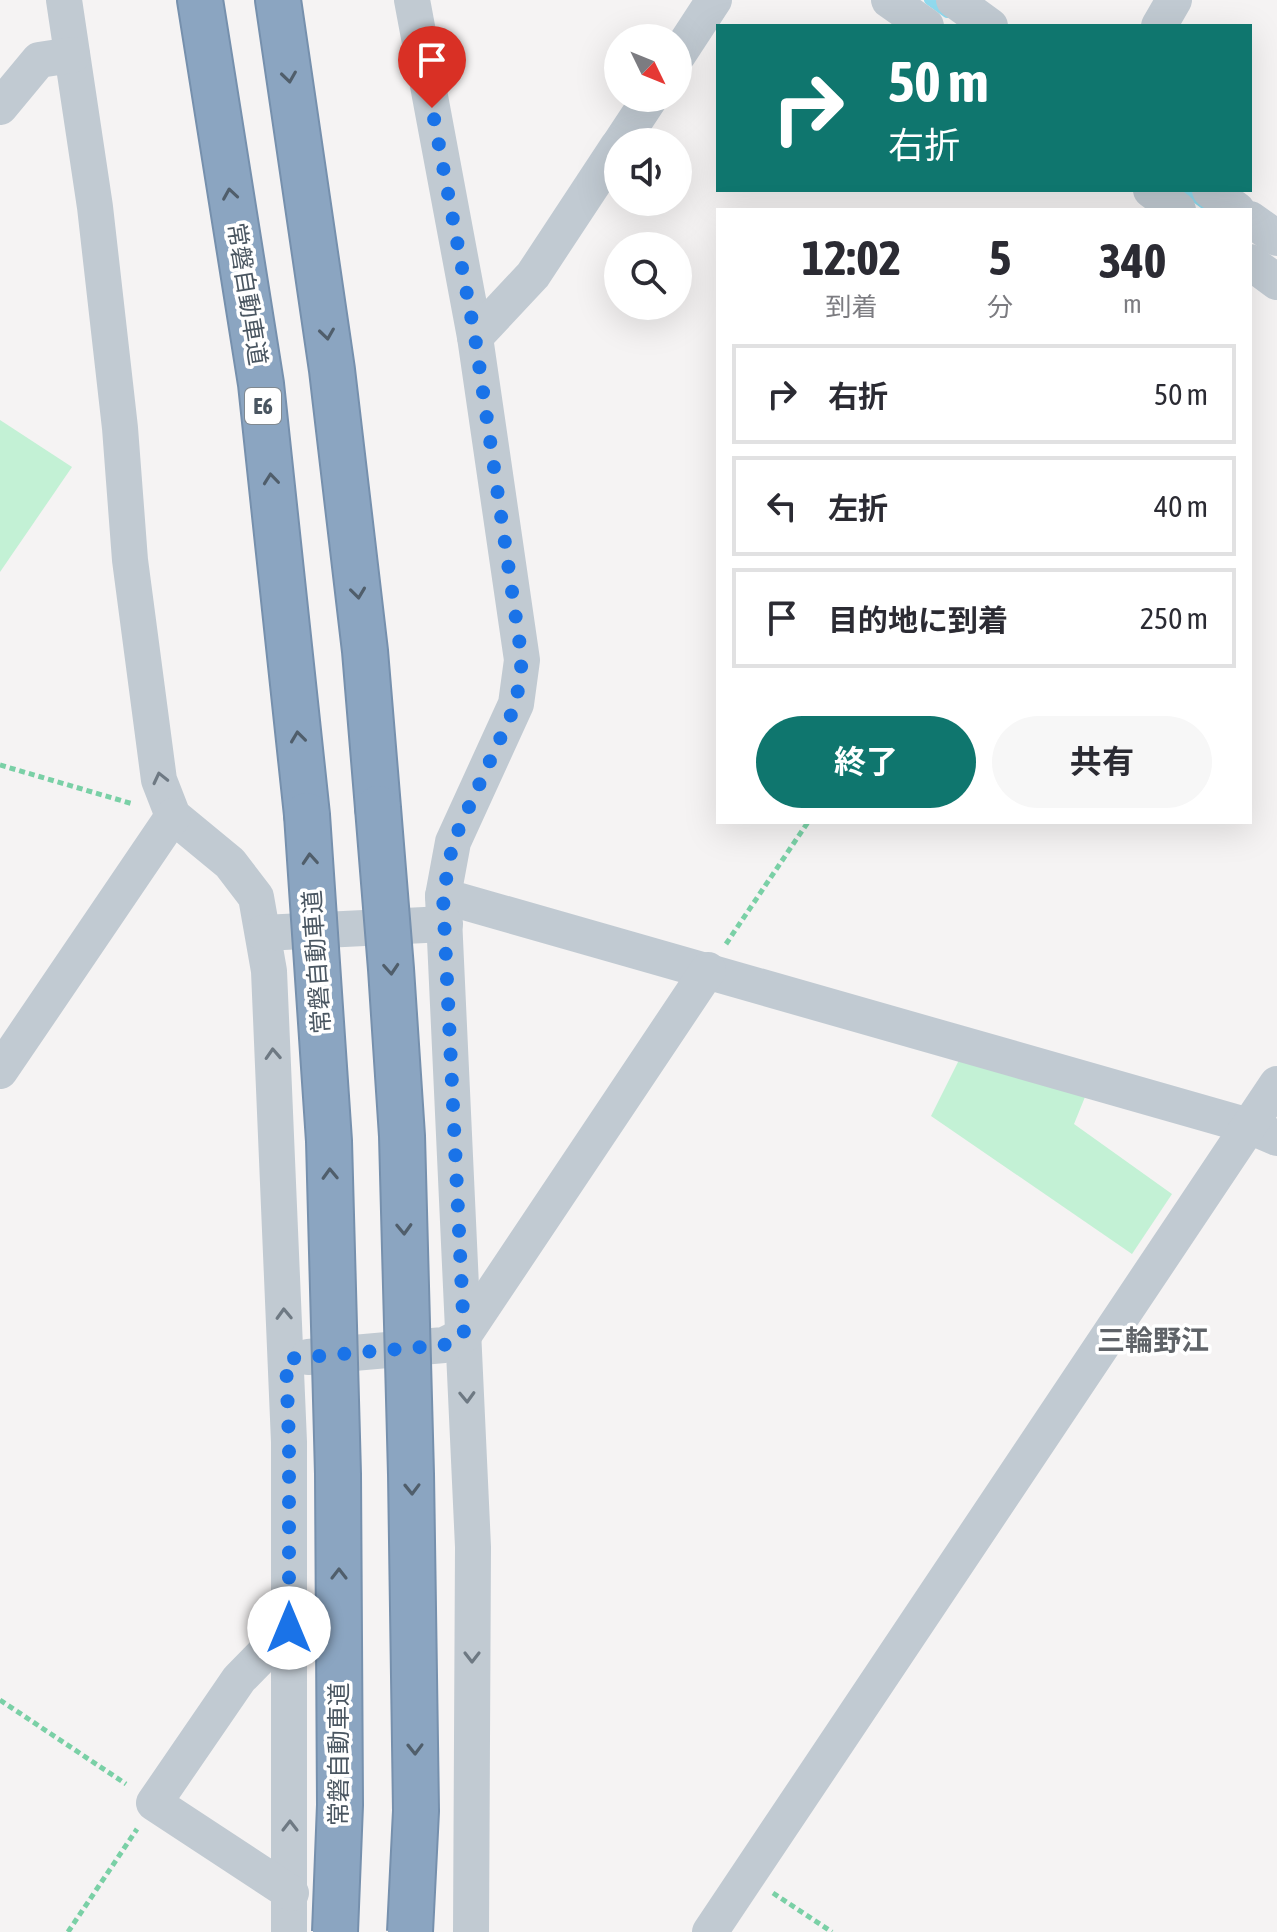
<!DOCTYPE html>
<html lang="ja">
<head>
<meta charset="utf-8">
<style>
	:root { --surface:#fff; --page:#f7f7f7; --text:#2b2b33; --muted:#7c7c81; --line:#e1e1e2; --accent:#0f766e }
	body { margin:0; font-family:"Asap Condensed","Noto Sans JP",sans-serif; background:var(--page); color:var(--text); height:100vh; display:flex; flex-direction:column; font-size:30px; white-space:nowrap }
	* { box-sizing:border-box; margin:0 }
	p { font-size:26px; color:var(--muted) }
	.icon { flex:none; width:44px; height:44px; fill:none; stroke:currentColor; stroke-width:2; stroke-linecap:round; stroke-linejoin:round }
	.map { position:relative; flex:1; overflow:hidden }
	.details { position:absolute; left:716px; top:208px; width:536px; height:616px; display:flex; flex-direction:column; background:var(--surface); border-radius:0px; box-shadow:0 8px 32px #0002 }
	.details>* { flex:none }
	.banner { position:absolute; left:716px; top:24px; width:536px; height:168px; border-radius:0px; box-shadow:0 8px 32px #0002; background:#0f766e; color:#fff; overflow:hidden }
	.needle { width:52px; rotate:133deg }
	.tools { position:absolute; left:604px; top:24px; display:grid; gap:16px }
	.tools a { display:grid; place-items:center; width:88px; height:88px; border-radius:50%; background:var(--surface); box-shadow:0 8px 32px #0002; font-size:40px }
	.pin { position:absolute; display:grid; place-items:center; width:68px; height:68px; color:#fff; margin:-82px -34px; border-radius:50% 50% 50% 0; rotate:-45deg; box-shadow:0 0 8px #0007 }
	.pin .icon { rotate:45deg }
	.me { position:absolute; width:88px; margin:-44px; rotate:0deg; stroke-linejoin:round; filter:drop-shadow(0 0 6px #0008) }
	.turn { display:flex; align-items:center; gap:28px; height:168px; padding:0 40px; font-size:36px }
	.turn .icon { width:104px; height:104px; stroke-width:2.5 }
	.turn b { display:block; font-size:56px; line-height:68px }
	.eta { display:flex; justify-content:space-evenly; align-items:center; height:136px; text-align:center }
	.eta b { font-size:48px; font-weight:700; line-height:56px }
	.button { display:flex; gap:16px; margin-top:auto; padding:16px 40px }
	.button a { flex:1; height:92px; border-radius:48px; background:var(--accent); color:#fff; font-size:32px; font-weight:700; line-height:92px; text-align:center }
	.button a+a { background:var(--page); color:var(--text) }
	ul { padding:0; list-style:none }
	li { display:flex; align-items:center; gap:24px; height:100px; margin:0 16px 12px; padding:0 24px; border:4px solid var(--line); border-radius:0px }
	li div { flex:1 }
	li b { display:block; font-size:30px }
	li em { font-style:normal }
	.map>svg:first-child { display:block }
	.green { fill:#c3f1d5 }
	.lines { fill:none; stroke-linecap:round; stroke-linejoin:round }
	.stream { stroke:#90daee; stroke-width:10 }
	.highway-casing { stroke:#7690ad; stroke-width:48 }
	.path { stroke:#7ad0a6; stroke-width:5; stroke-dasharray:6 4; stroke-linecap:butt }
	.minor { stroke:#c1cad2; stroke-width:36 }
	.highway { stroke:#8ba5c1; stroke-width:44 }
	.highway-bridge-casing { stroke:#7690ad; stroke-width:48; stroke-linecap:butt }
	.highway-bridge { stroke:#8ba5c1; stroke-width:44 }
	.oneway { stroke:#505e6b }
	.oneway2 { stroke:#6e7983 }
	.route { stroke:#1a73e8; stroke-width:14; stroke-dasharray:0 25.2 }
	.labels { text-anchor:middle; stroke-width:7; stroke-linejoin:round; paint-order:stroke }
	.shield { fill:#fff; stroke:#808990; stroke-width:2 }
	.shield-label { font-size:22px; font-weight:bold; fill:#4a5661 }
	.street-label { font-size:24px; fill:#4a5661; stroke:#fff }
	.quarter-label { font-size:28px; font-weight:bold; fill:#5f6368; stroke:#fff }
</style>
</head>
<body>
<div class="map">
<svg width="1277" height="1932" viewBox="0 0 1277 1932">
	<rect width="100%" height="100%" fill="#f5f3f3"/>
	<g class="green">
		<path d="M0,420L72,467L0,572Z"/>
		<path d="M962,1054L1085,1097L1074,1124L1172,1194L1132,1254L931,1116Z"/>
	</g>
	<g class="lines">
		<g class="stream">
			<path d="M929,0L947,13"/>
			<path d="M1185,190L1204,204"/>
		</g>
		<defs>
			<g id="highway">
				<path d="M200,0L261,384L307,815"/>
				<path d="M278,0L332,370L365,651L378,808"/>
			</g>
		</defs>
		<use href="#highway" class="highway-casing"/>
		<g class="path">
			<path d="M0,765L133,804"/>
			<path d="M726,944L808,822"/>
			<path d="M0,1700L126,1784"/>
			<path d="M773,1893L832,1932"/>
			<path d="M68,1932L137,1829"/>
		</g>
		<g class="minor">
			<path d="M64,0L95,207L120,428L130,560L159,780L173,816L230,863L256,897L269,971L289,1442V1932"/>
			<path d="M412,0L475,337L522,660L516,704L453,842L443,896L473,1547L471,1932"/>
			<path d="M889,0L926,26"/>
			<path d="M954,0L990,26"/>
			<path d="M1159,26L1174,0"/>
			<path d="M678,55L714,0"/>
			<path d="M0,107L39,60L72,55"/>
			<path d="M621,142L650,98"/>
			<path d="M1151,190L1178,210"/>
			<path d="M1210,190L1237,210"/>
			<path d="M1250,219L1277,238"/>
			<path d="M1250,262L1277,282"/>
			<path d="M475,337L533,275L618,146"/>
			<path d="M443,896L1249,1126L1277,1138"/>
			<path d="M263,933L445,924"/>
			<path d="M0,1071L173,816"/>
			<path d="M308,1357L444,1345L464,1335L708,970"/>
			<path d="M289,1628L239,1679L154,1803L291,1893"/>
			<path d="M710,1932L1277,1084"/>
		</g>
		<use href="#highway" class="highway"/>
		<defs>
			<g id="highway-bridge">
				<path d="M378,808L391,969L402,1136L411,1474L416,1811L410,1932"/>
				<path d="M307,815L329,1141L338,1474L340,1805L335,1932"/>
			</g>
		</defs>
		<use href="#highway-bridge" class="highway-bridge-casing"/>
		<use href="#highway-bridge" class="highway-bridge"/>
	</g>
	<defs><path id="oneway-chevron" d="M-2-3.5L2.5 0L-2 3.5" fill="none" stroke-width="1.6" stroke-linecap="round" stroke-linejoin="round" transform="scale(2)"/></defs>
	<g class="oneway">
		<use href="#oneway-chevron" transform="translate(289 77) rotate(82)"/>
		<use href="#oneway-chevron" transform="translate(230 194) rotate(-99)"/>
		<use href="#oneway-chevron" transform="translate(327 334) rotate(82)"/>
		<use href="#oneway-chevron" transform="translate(271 479) rotate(-96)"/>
		<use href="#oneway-chevron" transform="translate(358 593) rotate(83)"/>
		<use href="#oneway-chevron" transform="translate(298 737) rotate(-97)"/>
		<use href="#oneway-chevron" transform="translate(310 859) rotate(-94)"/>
		<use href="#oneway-chevron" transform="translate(391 969) rotate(86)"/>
		<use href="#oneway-chevron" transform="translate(330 1174) rotate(-92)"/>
		<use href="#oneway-chevron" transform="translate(404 1229) rotate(88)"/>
		<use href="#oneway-chevron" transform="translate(412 1489) rotate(89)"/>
		<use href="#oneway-chevron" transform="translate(339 1574) rotate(-90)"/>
		<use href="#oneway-chevron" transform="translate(415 1749) rotate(89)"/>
	</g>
	<g class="oneway2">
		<use href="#oneway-chevron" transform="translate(160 778) rotate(-103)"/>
		<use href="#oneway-chevron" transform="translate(273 1054) rotate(-93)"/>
		<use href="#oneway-chevron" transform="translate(284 1314) rotate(-92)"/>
		<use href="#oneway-chevron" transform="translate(467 1397) rotate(88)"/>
		<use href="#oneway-chevron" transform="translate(472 1657) rotate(90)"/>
		<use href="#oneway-chevron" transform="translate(290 1826) rotate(-90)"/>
	</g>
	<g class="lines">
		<path class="route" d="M289,1628V1442L286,1359L444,1345L464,1335L443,896L453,842L516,704L522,660L475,337L432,108"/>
	</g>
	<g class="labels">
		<rect class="shield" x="245" y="388" width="36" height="36" rx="6"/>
		<g class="shield-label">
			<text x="263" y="414">E6</text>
		</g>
		<g class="street-label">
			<text transform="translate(247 294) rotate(81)" y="8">常磐自動車道</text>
			<text transform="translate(317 962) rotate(-94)" y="8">常磐自動車道</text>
			<text transform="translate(339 1754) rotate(-90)" y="8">常磐自動車道</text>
		</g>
		<g class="quarter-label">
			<text x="1153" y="1350">三輪野江</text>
		</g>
	</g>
</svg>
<div class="tools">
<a><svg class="needle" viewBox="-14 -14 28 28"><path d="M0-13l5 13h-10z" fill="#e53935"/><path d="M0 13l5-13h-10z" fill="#7c7c81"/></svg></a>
<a><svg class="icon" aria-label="sound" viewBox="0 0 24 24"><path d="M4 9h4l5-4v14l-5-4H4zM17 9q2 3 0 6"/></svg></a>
<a><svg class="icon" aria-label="search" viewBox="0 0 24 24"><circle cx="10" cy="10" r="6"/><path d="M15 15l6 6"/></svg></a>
</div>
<div class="pin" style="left:432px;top:108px;background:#d93025"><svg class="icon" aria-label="arrive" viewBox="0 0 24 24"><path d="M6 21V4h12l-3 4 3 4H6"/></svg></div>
<svg class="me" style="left:289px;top:1628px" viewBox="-20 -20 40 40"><circle r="19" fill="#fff"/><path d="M0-13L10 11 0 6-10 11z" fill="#1a73e8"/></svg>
<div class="banner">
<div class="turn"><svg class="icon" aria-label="right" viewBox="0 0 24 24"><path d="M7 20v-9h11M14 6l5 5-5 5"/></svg><div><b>50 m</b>右折</div></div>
</div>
<section class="details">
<div class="eta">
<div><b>12:02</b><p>到着</p></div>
<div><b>5</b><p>分</p></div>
<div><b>340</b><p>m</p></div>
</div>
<ul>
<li><svg class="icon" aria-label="right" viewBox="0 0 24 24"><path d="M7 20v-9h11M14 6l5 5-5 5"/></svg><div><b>右折</b></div><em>50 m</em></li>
<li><svg class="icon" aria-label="left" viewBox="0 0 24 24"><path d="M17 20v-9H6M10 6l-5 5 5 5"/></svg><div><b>左折</b></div><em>40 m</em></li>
<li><svg class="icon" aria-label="arrive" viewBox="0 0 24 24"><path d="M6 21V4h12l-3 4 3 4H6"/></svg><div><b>目的地に到着</b></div><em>250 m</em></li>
</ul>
<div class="button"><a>終了</a><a>共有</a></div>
</section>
</div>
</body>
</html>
